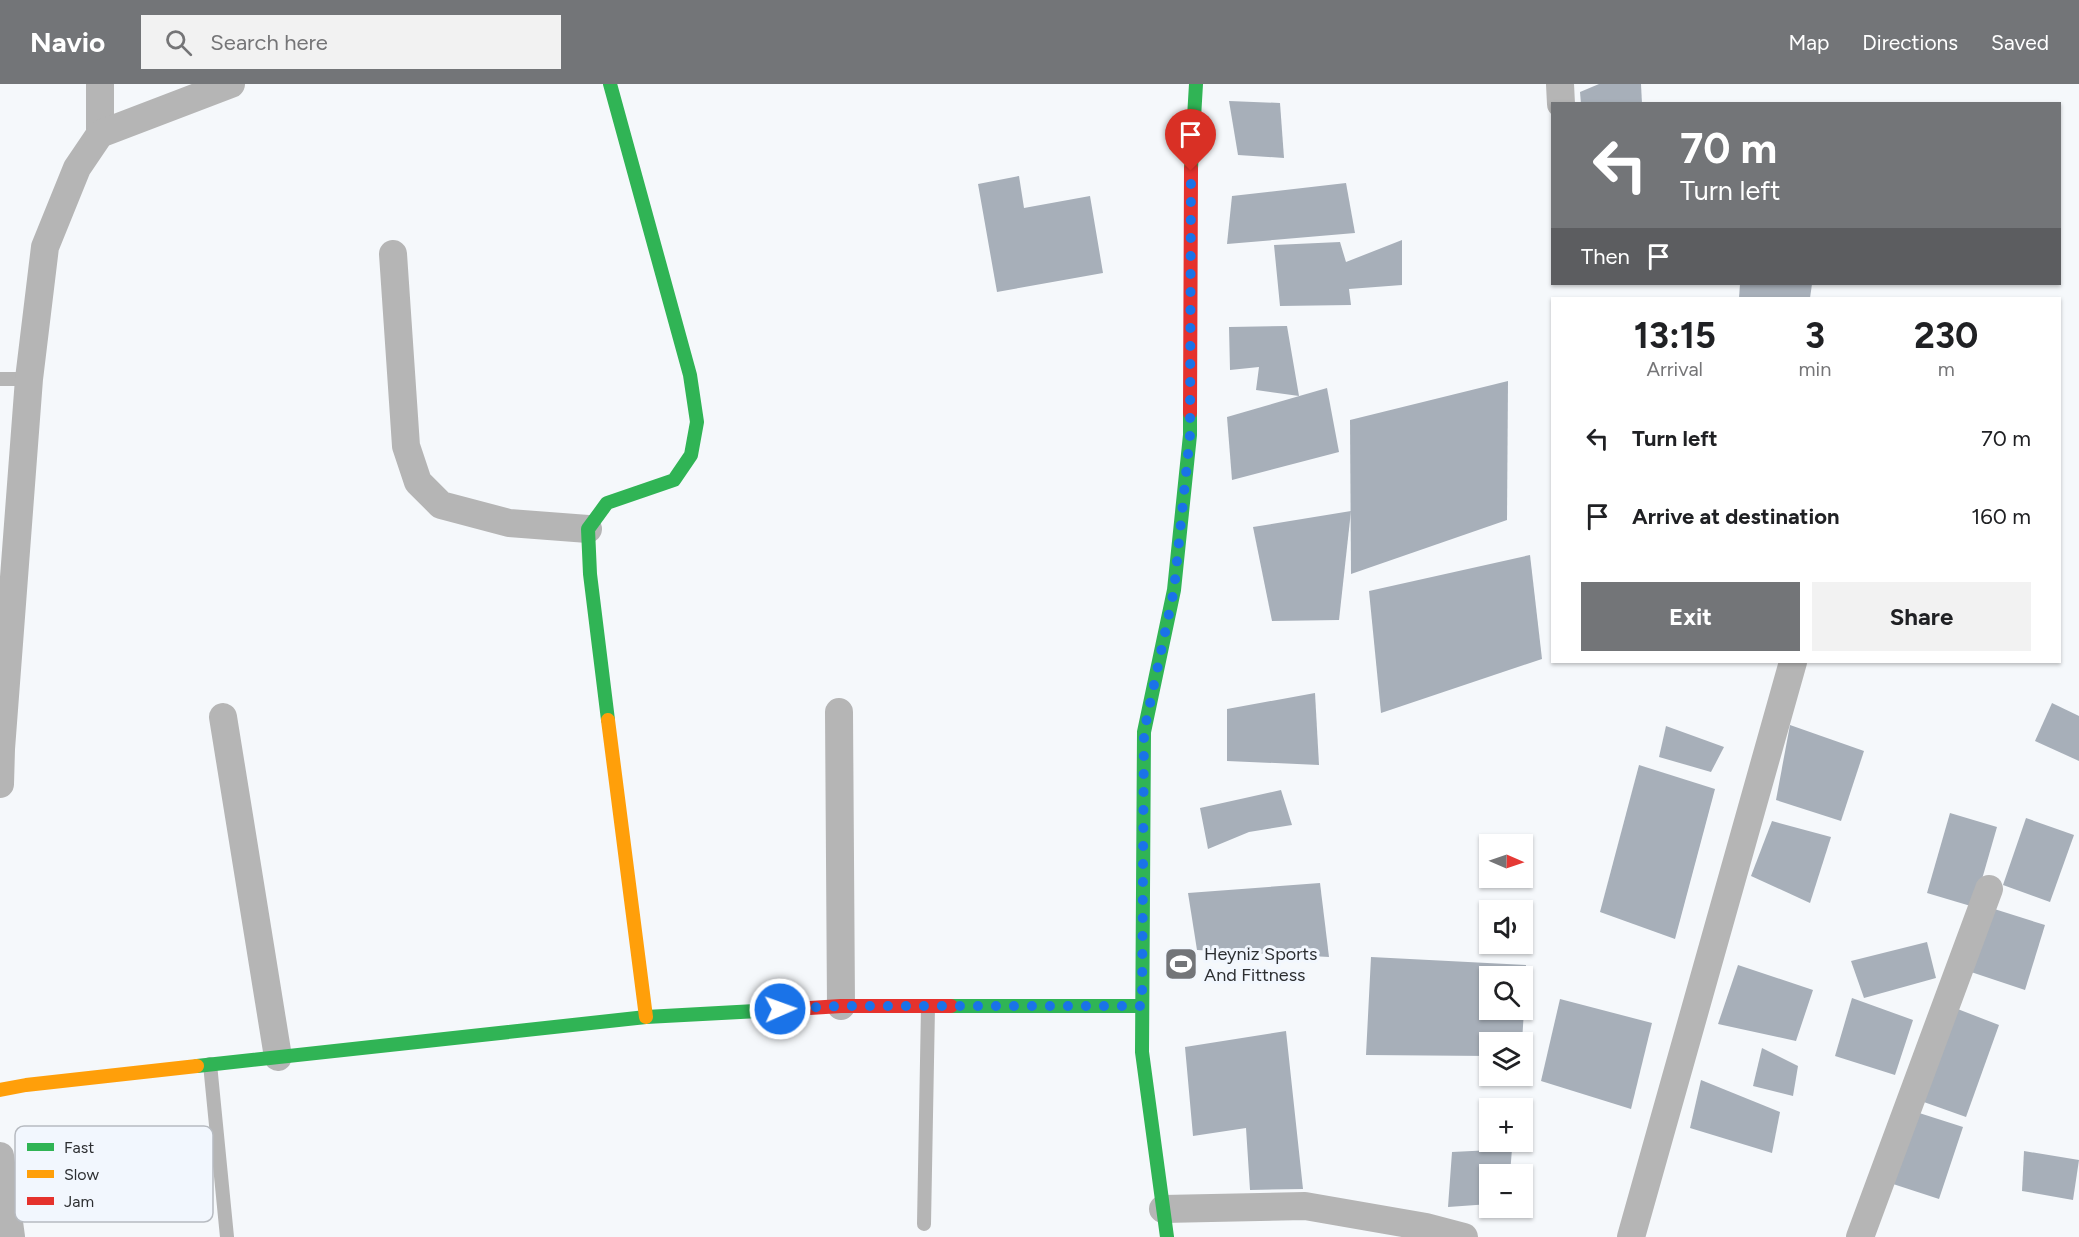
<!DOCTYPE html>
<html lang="en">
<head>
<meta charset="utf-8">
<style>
	:root { --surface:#fff; --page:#f2f2f2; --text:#202124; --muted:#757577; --accent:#737578 }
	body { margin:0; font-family:Figtree,sans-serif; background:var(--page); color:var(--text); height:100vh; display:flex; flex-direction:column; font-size:22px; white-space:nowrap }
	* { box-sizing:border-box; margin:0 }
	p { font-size:20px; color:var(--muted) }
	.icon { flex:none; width:33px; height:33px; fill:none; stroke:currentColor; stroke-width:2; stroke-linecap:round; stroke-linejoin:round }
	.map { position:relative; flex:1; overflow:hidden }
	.side { position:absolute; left:1551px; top:213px; width:510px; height:366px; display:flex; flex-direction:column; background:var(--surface); border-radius:0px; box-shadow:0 2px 4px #0004 }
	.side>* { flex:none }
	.banner { position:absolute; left:1551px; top:18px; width:510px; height:183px; border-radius:0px; box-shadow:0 2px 4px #0004; background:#737578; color:#fff; overflow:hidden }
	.needle { width:39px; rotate:92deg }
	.controls { position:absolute; left:1479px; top:750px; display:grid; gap:12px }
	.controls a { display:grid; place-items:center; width:54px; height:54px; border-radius:0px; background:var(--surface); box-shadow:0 2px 4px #0004; font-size:30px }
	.pin { position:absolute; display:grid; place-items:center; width:51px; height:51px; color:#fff; margin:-62px -26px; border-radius:50% 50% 50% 0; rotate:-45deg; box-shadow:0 0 6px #0007 }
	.pin .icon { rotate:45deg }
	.me { position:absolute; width:66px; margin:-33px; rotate:88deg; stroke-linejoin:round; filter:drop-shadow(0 0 4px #0008) }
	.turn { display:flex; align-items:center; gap:21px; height:126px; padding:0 30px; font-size:27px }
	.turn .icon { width:78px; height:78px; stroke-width:2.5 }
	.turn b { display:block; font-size:42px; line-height:51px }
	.then { display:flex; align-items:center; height:57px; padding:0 30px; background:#0003; gap:12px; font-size:22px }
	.eta { display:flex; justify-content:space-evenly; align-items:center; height:102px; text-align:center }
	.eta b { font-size:36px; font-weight:700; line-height:42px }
	.action { display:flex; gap:12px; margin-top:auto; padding:12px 30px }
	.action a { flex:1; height:69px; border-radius:0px; background:var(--accent); color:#fff; font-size:24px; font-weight:700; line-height:69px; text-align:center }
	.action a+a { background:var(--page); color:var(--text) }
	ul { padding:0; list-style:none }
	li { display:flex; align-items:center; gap:18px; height:78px; padding:0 30px }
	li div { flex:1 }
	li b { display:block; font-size:22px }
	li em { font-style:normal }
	header { display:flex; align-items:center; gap:36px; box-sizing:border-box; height:84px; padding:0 30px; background:var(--accent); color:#fff }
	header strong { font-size:28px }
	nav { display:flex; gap:33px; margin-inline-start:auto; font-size:21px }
	.search { width:420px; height:54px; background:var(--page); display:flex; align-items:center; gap:15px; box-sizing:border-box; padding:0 21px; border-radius:0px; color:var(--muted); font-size:22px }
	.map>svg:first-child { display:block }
	.building { fill:#a7afb9 }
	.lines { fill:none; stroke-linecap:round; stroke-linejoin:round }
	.lane { stroke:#b5b5b5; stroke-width:14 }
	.street { stroke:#b5b5b5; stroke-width:28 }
	.fast { stroke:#30b455; stroke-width:14 }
	.slow { stroke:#ff9f0a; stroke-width:14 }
	.jam { stroke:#e5322d; stroke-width:14 }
	.route { stroke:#1a73e8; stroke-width:10; stroke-dasharray:0 18 }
	.labels { text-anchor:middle; stroke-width:6; stroke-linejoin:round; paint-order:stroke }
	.poi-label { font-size:18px; fill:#2d2f32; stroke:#f2f7fe; text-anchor:start }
	.key { fill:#f2f7fe; stroke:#b7bbc1; stroke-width:1.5 }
	.key-label { font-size:16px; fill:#2d2f32 }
</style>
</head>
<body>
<header>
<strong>Navio</strong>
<div class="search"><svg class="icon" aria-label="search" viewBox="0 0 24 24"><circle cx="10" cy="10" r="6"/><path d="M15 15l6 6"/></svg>Search here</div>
<nav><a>Map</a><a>Directions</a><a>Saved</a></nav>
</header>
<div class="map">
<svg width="2079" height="1153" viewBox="0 0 2079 1153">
	<rect width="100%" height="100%" fill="#f5f8fb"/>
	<g class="building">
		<path d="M1599,0H1641L1642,20H1581L1580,8Z"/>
		<path d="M1229,17L1280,19L1284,74L1238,71Z"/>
		<path d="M1019,92L1024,124L1090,112L1103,189L997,208L978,100Z"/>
		<path d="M1346,99L1355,149L1227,160L1232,112Z"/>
		<path d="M1402,156V201L1349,205L1351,221L1280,222L1274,161L1340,158L1346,178Z"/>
		<path d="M1740,200H1812L1810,214H1739Z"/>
		<path d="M1287,242L1299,312L1256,306L1259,283L1230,286L1229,243Z"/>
		<path d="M1508,297L1507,436L1351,490L1350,336Z"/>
		<path d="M1327,304L1339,368L1232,396L1227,333Z"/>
		<path d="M1351,427L1339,536L1272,537L1253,443Z"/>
		<path d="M1530,471L1542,575L1381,629L1369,507Z"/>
		<path d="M1315,609L1319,681L1227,677V625Z"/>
		<path d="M2052,619L2079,632V677L2035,657Z"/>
		<path d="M1790,641L1864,667L1841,737L1776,716Z"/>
		<path d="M1666,642L1724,663L1711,688L1659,673Z"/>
		<path d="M1639,681L1715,705L1675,855L1600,828Z"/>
		<path d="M1281,706L1292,741L1249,748L1208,765L1200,724Z"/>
		<path d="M1950,729L1997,743L1974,823L1927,809Z"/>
		<path d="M2026,734L2074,751L2050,818L2003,801Z"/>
		<path d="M1772,737L1831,753L1810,819L1751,792Z"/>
		<path d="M1320,799L1329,873L1197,866L1188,809Z"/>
		<path d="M1988,823L2045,841L2025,906L1968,887Z"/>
		<path d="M1927,858L1936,894L1864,914L1851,877Z"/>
		<path d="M1371,873L1526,881L1524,910H1522V892H1490V926H1524L1522,958H1490V972L1366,971Z"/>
		<path d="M1738,881L1813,906L1796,957L1718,940Z"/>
		<path d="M1852,914L1913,936L1895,991L1835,972Z"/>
		<path d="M1560,915L1652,939L1631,1025L1541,997Z"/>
		<path d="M1955,924L1999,941L1966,1033L1921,1017Z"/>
		<path d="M1286,947L1303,1105L1250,1106L1246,1044L1193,1052L1185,963Z"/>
		<path d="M1762,964L1798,982L1793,1012L1753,1002Z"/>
		<path d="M1701,996L1780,1028L1772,1069L1690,1044Z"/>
		<path d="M1913,1027L1963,1043L1939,1115L1890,1099Z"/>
		<path d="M1512,1065L1510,1090H1490V1120L1448,1123L1452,1068Z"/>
		<path d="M2024,1067L2079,1076L2073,1116L2022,1107Z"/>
	</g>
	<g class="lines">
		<g class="lane">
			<path d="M0,295H29"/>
			<path d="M210,980L227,1153"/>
			<path d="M924,1140L928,923"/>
		</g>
		<g class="street">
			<path d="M1560,0L1561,20"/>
			<path d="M100,50V0"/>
			<path d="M393,170L406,362L418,398L441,421L509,439L588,445"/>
			<path d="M839,628L841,922"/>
			<path d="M223,633L278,973"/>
			<path d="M0,700L1,665L29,295L45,163L77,84L100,50L231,0"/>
			<path d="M0,1072L11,1153"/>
			<path d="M1163,1125L1305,1122L1426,1143L1464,1153"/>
			<path d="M1631,1153L1793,578"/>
			<path d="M1860,1153L1989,805"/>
		</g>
		<g class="fast">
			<path d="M1191,84L1196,0"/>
			<path d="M608,636L590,490L588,445L607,419L674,396L691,371L697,338L690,291L610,0"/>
			<path d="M951,922H1142"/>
			<path d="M197,982L646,933L794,925"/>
			<path d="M1167,1153L1142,968L1144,648L1174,506L1190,351V329"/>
		</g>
		<g class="slow">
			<path d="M608,636L646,933"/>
			<path d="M0,1006L26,1001L197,982"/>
		</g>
		<g class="jam">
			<path d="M1190,329L1191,84"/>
			<path d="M794,925L841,922H951"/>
		</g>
	</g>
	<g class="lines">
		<path class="route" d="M780,925L841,922H1142L1144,648L1174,506L1190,351L1191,87"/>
	</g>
	<defs>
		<symbol id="stadium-square" viewBox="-11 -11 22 22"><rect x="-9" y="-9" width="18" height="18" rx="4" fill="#737578" stroke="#f2f7fe"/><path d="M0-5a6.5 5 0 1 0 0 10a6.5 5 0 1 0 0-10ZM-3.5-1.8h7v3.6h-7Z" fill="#fff"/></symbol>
	</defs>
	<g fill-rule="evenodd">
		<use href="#stadium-square" x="1162" y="861" width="38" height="38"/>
	</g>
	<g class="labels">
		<g class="poi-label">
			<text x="1204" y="876">Heyniz Sports<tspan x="1204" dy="21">And Fittness</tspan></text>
		</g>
	</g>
	<rect x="15" y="1042" width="198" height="96" rx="9" class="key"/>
	<rect x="27" y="1059" width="27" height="8" fill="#30b455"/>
	<rect x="27" y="1086" width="27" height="8" fill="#ff9f0a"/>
	<rect x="27" y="1113" width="27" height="8" fill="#e5322d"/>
	<g class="key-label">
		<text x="64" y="1069">Fast</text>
		<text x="64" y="1096">Slow</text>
		<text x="64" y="1123">Jam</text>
	</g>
</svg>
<div class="controls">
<a><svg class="needle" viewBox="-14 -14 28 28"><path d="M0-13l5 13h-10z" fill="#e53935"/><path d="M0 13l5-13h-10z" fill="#757577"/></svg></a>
<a><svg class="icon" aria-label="sound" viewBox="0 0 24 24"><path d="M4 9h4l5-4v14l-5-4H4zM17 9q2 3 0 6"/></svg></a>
<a><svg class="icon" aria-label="search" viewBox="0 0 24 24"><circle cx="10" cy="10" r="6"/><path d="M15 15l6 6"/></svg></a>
<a><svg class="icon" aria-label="layers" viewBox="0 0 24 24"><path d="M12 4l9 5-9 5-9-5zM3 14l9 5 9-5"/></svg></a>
<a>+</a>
<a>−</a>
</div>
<div class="pin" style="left:1191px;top:87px;background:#d93025"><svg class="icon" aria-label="arrive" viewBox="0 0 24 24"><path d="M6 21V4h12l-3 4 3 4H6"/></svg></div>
<svg class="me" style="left:780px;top:925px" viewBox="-20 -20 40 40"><circle r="17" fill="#1a73e8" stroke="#fff" stroke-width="3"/><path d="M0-11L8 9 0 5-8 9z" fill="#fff"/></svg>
<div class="banner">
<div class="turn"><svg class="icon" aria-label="left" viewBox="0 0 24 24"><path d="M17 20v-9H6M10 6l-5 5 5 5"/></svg><div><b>70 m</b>Turn left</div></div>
<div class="then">Then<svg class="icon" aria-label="arrive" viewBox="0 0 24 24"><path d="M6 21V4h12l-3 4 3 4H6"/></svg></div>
</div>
<section class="side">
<div class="eta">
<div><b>13:15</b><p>Arrival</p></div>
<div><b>3</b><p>min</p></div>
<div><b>230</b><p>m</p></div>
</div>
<ul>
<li><svg class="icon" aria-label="left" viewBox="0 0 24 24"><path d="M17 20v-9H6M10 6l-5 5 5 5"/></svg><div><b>Turn left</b></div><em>70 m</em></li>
<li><svg class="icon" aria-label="arrive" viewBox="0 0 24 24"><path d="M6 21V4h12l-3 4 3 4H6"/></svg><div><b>Arrive at destination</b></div><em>160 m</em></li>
</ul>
<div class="action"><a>Exit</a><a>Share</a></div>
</section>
</div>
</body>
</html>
